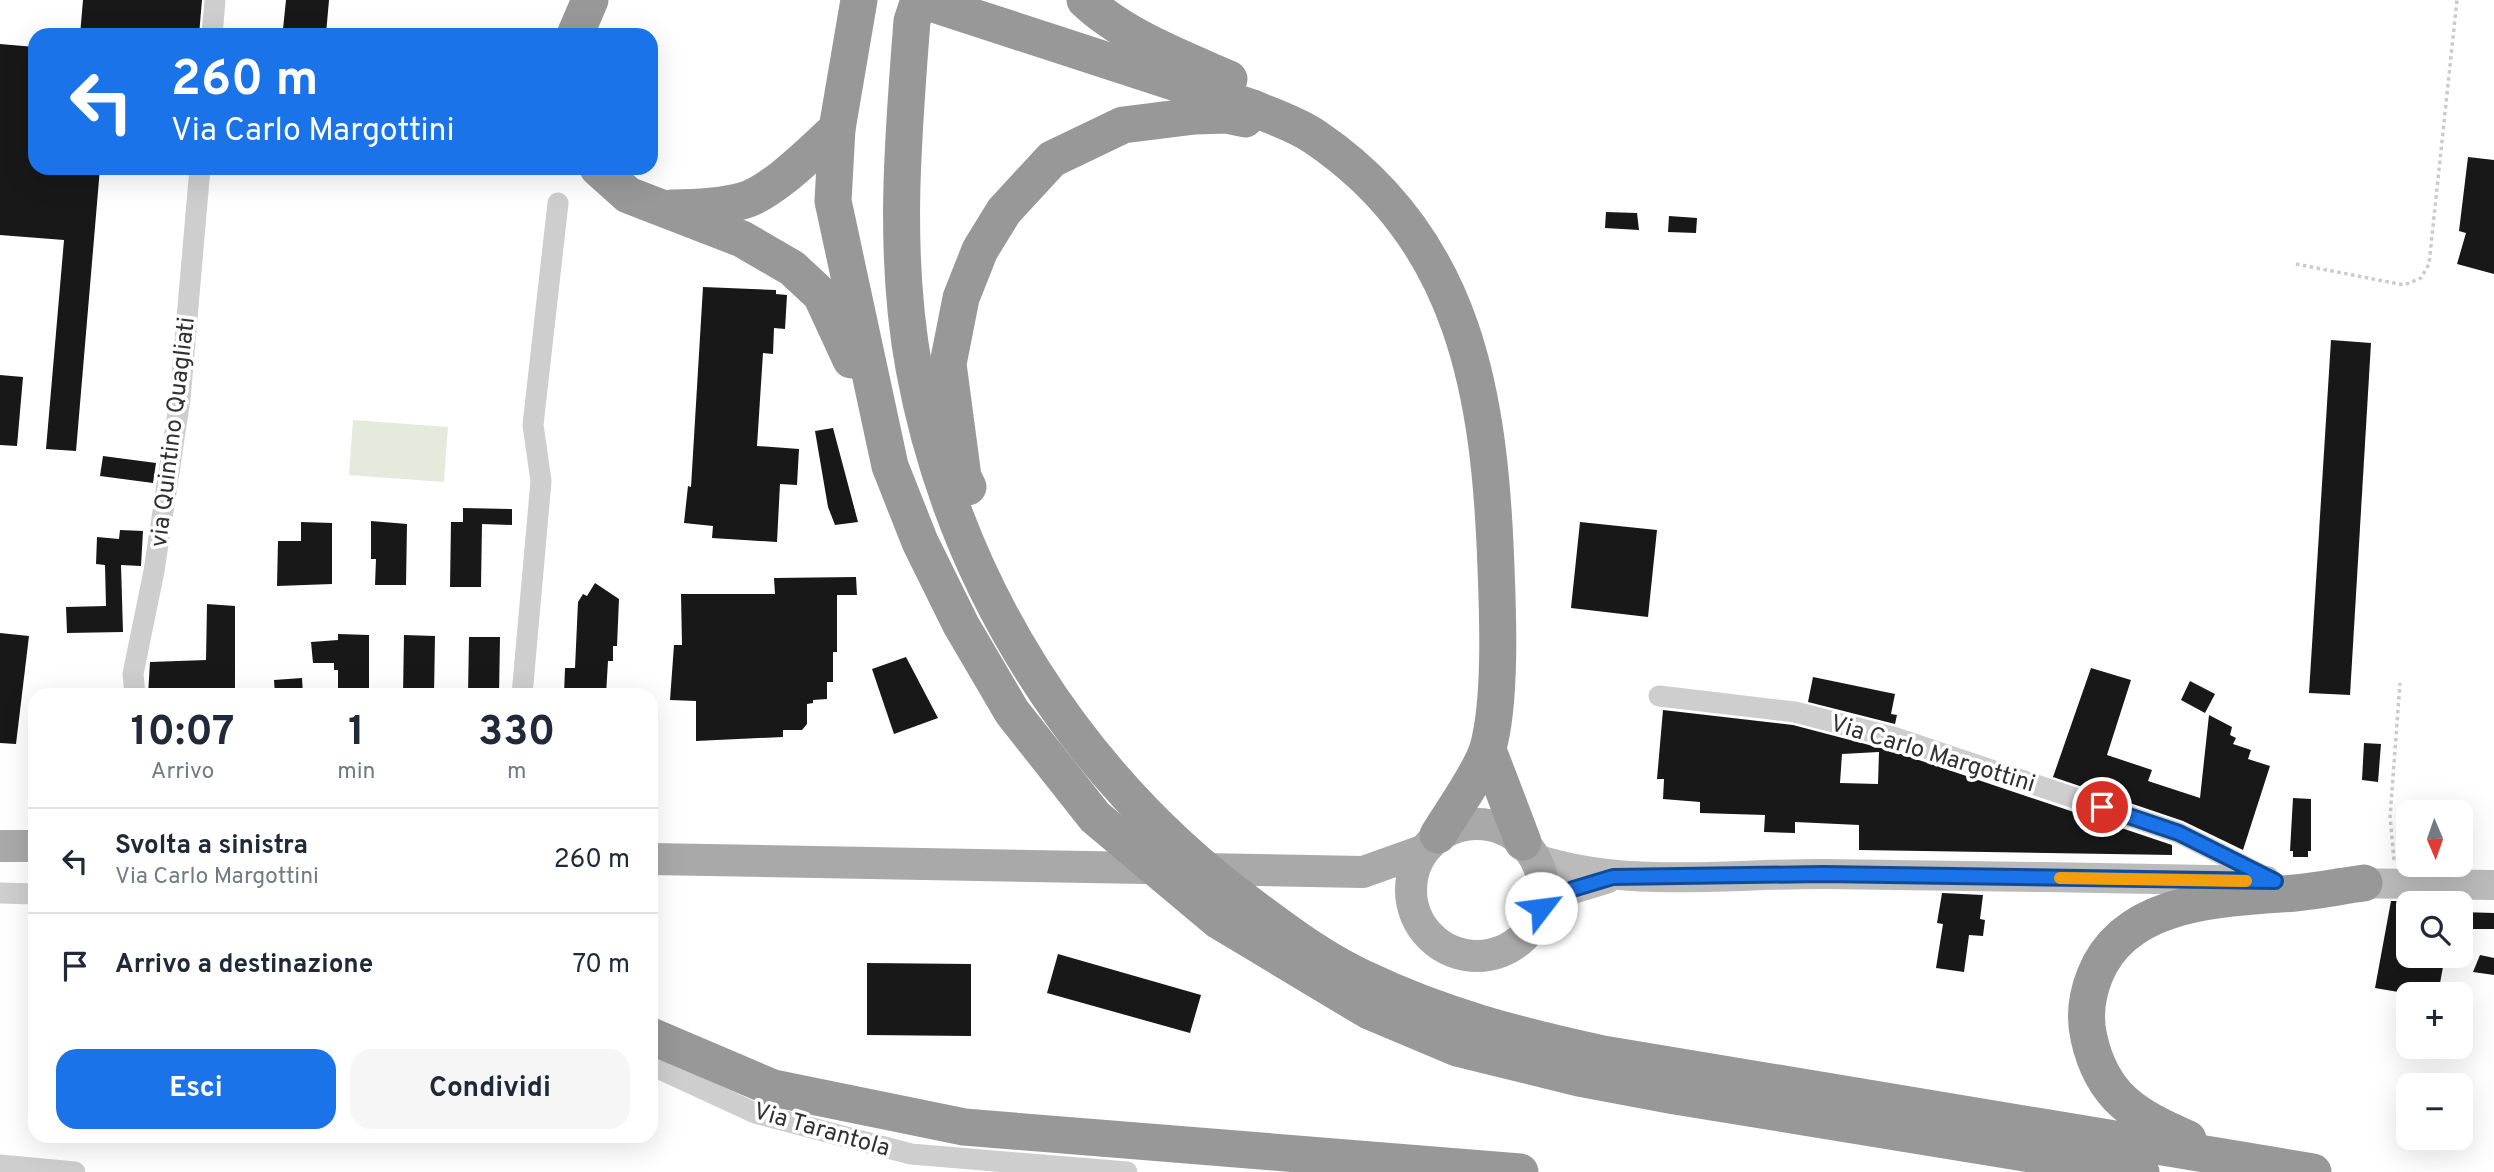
<!DOCTYPE html>
<html lang="it">
<head>
<meta charset="utf-8">
<style>
	:root { --surface:#fff; --page:#f6f6f7; --text:#1f2937; --muted:#747a83; --line:#e0e1e3; --accent:#1a73e8 }
	body { margin:0; font-family:Overpass,sans-serif; background:var(--page); color:var(--text); height:100vh; display:flex; flex-direction:column; font-size:26px; white-space:nowrap }
	* { box-sizing:border-box; margin:0 }
	p { font-size:23px; color:var(--muted) }
	.icon { flex:none; width:38px; height:38px; fill:none; stroke:currentColor; stroke-width:2; stroke-linecap:round; stroke-linejoin:round }
	.map { position:relative; flex:1; overflow:hidden }
	.sheet { position:absolute; left:28px; top:688px; width:630px; height:455px; display:flex; flex-direction:column; background:var(--surface); border-radius:21px; box-shadow:0 7px 28px #0002 }
	.sheet>* { flex:none }
	.guide { position:absolute; left:28px; top:28px; width:630px; height:147px; border-radius:21px; box-shadow:0 7px 28px #0002; background:#1a73e8; color:#fff; overflow:hidden }
	.needle { width:46px; rotate:178deg }
	.fabs { position:absolute; left:2396px; top:800px; display:grid; gap:14px }
	.fabs a { display:grid; place-items:center; width:77px; height:77px; border-radius:14px; background:var(--surface); box-shadow:0 7px 28px #0002; font-size:35px }
	.pin { position:absolute; display:grid; place-items:center; width:60px; height:60px; color:#fff; margin:-30px; border:4px solid #fff; border-radius:50%; box-shadow:0 2px 7px #0007 }
	.me { position:absolute; width:77px; margin:-38px; rotate:60deg; stroke-linejoin:round; filter:drop-shadow(0 0 5px #0008) }
	.turn { display:flex; align-items:center; gap:24px; height:147px; padding:0 28px; font-size:32px }
	.turn .icon { width:91px; height:91px; stroke-width:2.5 }
	.turn b { display:block; font-size:49px; line-height:60px }
	.eta { display:flex; justify-content:space-evenly; align-items:center; height:119px; text-align:center }
	.eta b { font-size:42px; font-weight:700; line-height:49px }
	.primary-button { display:flex; gap:14px; margin-top:auto; padding:14px 28px }
	.primary-button a { flex:1; height:80px; border-radius:21px; background:var(--accent); color:#fff; font-size:28px; font-weight:700; line-height:80px; text-align:center }
	.primary-button a+a { background:var(--page); color:var(--text) }
	ul { padding:0; list-style:none }
	li { display:flex; align-items:center; gap:21px; height:105px; padding:0 28px; border-top:2px solid var(--line) }
	li div { flex:1 }
	li b { display:block; font-size:26px }
	li em { font-style:normal }
	.map>svg:first-child { display:block }
	.green { fill:#e5eadd }
	.building { fill:#181818; fill-rule:evenodd }
	.lines { fill:none; stroke-linecap:round; stroke-linejoin:round }
	.path { stroke:#cbcbcb; stroke-width:3.5; stroke-dasharray:3.5 3.5; stroke-linecap:butt }
	.street { stroke:#cecece; stroke-width:21 }
	.secondary { stroke:#bbb; stroke-width:30 }
	.primary { stroke:#a9a9a9; stroke-width:32 }
	.highway { stroke:#989898; stroke-width:37 }
	.route-casing { stroke:#114b97; stroke-width:18 }
	.route { stroke:#1a73e8; stroke-width:12 }
	.slow { stroke:#f59e0b; stroke-width:12 }
	.labels { text-anchor:middle; stroke-width:7; stroke-linejoin:round; paint-order:stroke }
	.street-label { font-size:24px; fill:#313131; stroke:#fff }
</style>
</head>
<body>
<div class="map">
<svg width="2494" height="1172" viewBox="0 0 2494 1172">
	<rect width="100%" height="100%" fill="#fff"/>
	<path class="green" d="M353,420L448,427L444,482L349,475Z"/>
	<g class="building">
		<path d="M83,0H202L199,35H80Z"/>
		<path d="M286,0H329L326,34L283,29Z"/>
		<path d="M0,44L35,47V168H100L76,451L46,449L64,240L0,235Z"/>
		<path d="M2468,157L2494,160V274L2457,264L2466,233L2459,231Z"/>
		<path d="M1606,212L1637,213L1639,230L1605,228Z"/>
		<path d="M1669,216L1697,218L1696,233L1668,232Z"/>
		<path d="M703,287L776,290V294L787,295L785,329L774,328L773,354L763,353L757,446L799,449L797,485L780,484L777,542L712,538L713,526L684,523L688,486L691,487Z"/>
		<path d="M2331,340L2371,343L2350,695L2309,693Z"/>
		<path d="M0,375L23,377L17,446L0,445Z"/>
		<path d="M833,428L858,522L835,525L828,507L815,431Z"/>
		<path d="M103,456L156,463L153,483L100,476Z"/>
		<path d="M463,508L512,509V525L482,524L481,587H450L451,522H463Z"/>
		<path d="M371,521L407,524L406,585H375L376,559H371Z"/>
		<path d="M301,522L332,523V584L277,586L278,541H301Z"/>
		<path d="M1580,522L1657,530L1648,617L1571,608Z"/>
		<path d="M120,530L143,531L141,566L121,565L123,632L67,633L66,607L106,606L105,565L96,564L97,537L119,539Z"/>
		<path d="M856,577L857,595H837V652H833V682H827V699L813,700V703L807,704V724L802,730H783V737L696,741V701L670,700L674,645H682L681,594H775L774,578Z"/>
		<path d="M595,583L619,599L617,646H613V661H608L606,695H564L565,668H575L578,602L583,594L587,596Z"/>
		<path d="M207,604L235,606V695H148L150,662L206,660Z"/>
		<path d="M0,633L29,636L16,744L0,743Z"/>
		<path d="M338,634L369,635V695H338V670H334V663H313L311,642L338,640Z"/>
		<path d="M404,635L435,636L434,695H403Z"/>
		<path d="M469,637H500L499,695H468Z"/>
		<path d="M906,657L938,718L894,734L872,669Z"/>
		<path d="M2091,668L2131,680L2107,755L2152,770L2148,781L2200,798L2209,715L2232,727L2230,735L2236,738L2233,744L2251,750L2248,759L2270,766L2243,850L2183,821L2053,777Z"/>
		<path d="M1813,677L1895,694L1891,714L1897,715L1895,724L1808,702Z"/>
		<path d="M302,678L303,695H275L274,680Z"/>
		<path d="M2190,681L2215,694L2205,713L2181,700Z"/>
		<path d="M1663,710L1793,725L1892,751L2172,845V855L1859,850V825L1795,822V833L1764,832L1765,815L1700,813V802L1663,799L1664,779H1657ZM1879,752L1878,784L1840,783L1842,754Z"/>
		<path d="M2364,743L2381,744L2378,782L2362,780Z"/>
		<path d="M2293,798L2311,799V851H2308V857H2293V851H2290Z"/>
		<path d="M1942,893L1983,895L1980,919L1985,920L1983,936L1969,935L1964,972L1936,968L1943,924L1937,923Z"/>
		<path d="M2391,901H2404L2400,942L2408,943V956H2445L2438,994H2410L2375,988Z"/>
		<path d="M2460,912L2494,913V929H2460Z"/>
		<path d="M1058,954L1201,995L1190,1033L1047,993Z"/>
		<path d="M2480,955L2494,958V975L2473,972Z"/>
		<path d="M867,963L971,964V1036L867,1035Z"/>
	</g>
	<g class="lines">
		<g class="path">
			<path d="M2296,264L2404,285L2421,278L2429,264L2457,0"/>
			<path d="M2394,860L2390,817L2400,683"/>
		</g>
		<g class="street">
			<path d="M212,35L215,0"/>
			<path d="M135,695L133,674L154,571L180,399L200,168"/>
			<path d="M522,695L541,481L533,425L558,203"/>
			<path d="M1659,696L1795,712L1896,738L2179,833L2270,879"/>
			<path d="M0,893L35,894"/>
			<path d="M651,1065L755,1113L911,1154L1127,1172"/>
			<path d="M0,1165L75,1172"/>
		</g>
		<g class="secondary">
			<path d="M1536,859C1629,889 1729,873 1826,874C1973,875 2119,879 2266,881"/>
			<path d="M2340,883L2494,885"/>
			<path d="M1541,908L1573,889L1606,879"/>
		</g>
		<g class="primary">
			<circle cx="1477" cy="890" r="66"/>
			<path d="M0,846H35"/>
			<path d="M651,859L1363,872L1422,851"/>
		</g>
		<g class="highway">
			<path d="M859,0L837,129L833,201L890,466L920,542L961,625L1012,712L1095,817L1219,921L1369,1011L1457,1048L1579,1078L1675,1096L2141,1172"/>
			<path d="M919,0L912,21C903,137 893,253 914,368C954,585 1077,778 1254,908C1289,934 1325,961 1365,979C1442,1016 1520,1036 1603,1054L2313,1172"/>
			<path d="M921,0L1253,108C1273,117 1296,124 1315,137C1467,240 1490,398 1496,568C1498,617 1501,701 1488,748C1481,772 1452,812 1438,835"/>
			<path d="M1085,0C1123,36 1181,58 1229,79"/>
			<path d="M575,35L590,0"/>
			<path d="M598,168L628,195L742,239L792,268L821,295L851,360"/>
			<path d="M672,208C695,208 719,207 742,201C771,194 814,150 837,129"/>
			<path d="M968,487L963,477L948,364L961,298L980,250L1004,211L1052,159L1123,125L1195,116L1226,115L1245,119"/>
			<path d="M1488,750L1523,842"/>
			<path d="M651,1036L773,1088L964,1127L1520,1172"/>
			<path d="M2188,1139C2135,1116 2102,1097 2089,1038C2084,1017 2087,995 2095,975C2126,898 2225,899 2295,893C2318,891 2341,886 2364,883"/>
		</g>
	</g>
	<g class="lines">
		<defs>
			<path id="route" d="M1541,908L1573,889L1613,877L1823,874L2275,881L2179,833L2102,807"/>
		</defs>
		<use href="#route" class="route-casing"/>
		<use href="#route" class="route"/>
		<path class="slow" d="M2060,878L2246,881"/>
	</g>
	<g class="labels">
		<g class="street-label">
			<text transform="translate(172 432) rotate(-83)" y="8">via Quintino Quagliati</text>
			<text transform="translate(1933 753) rotate(17)" y="8">Via Carlo Margottini</text>
			<text transform="translate(822 1129) rotate(16)" y="8">Via Tarantola</text>
		</g>
	</g>
</svg>
<div class="fabs">
<a><svg class="needle" viewBox="-14 -14 28 28"><path d="M0-13l5 13h-10z" fill="#e53935"/><path d="M0 13l5-13h-10z" fill="#747a83"/></svg></a>
<a><svg class="icon" aria-label="search" viewBox="0 0 24 24"><circle cx="10" cy="10" r="6"/><path d="M15 15l6 6"/></svg></a>
<a>+</a>
<a>−</a>
</div>
<div class="pin" style="left:2102px;top:807px;background:#d93025"><svg class="icon" aria-label="arrive" viewBox="0 0 24 24"><path d="M6 21V4h12l-3 4 3 4H6"/></svg></div>
<svg class="me" style="left:1541px;top:908px" viewBox="-20 -20 40 40"><circle r="19" fill="#fff"/><path d="M0-13L10 11 0 6-10 11z" fill="#1a73e8"/></svg>
<div class="guide">
<div class="turn"><svg class="icon" aria-label="left" viewBox="0 0 24 24"><path d="M17 20v-9H6M10 6l-5 5 5 5"/></svg><div><b>260 m</b>Via Carlo Margottini</div></div>
</div>
<section class="sheet">
<div class="eta">
<div><b>10:07</b><p>Arrivo</p></div>
<div><b>1</b><p>min</p></div>
<div><b>330</b><p>m</p></div>
</div>
<ul>
<li><svg class="icon" aria-label="left" viewBox="0 0 24 24"><path d="M17 20v-9H6M10 6l-5 5 5 5"/></svg><div><b>Svolta a sinistra</b><p>Via Carlo Margottini</p></div><em>260 m</em></li>
<li><svg class="icon" aria-label="arrive" viewBox="0 0 24 24"><path d="M6 21V4h12l-3 4 3 4H6"/></svg><div><b>Arrivo a destinazione</b></div><em>70 m</em></li>
</ul>
<div class="primary-button"><a>Esci</a><a>Condividi</a></div>
</section>
</div>
</body>
</html>
